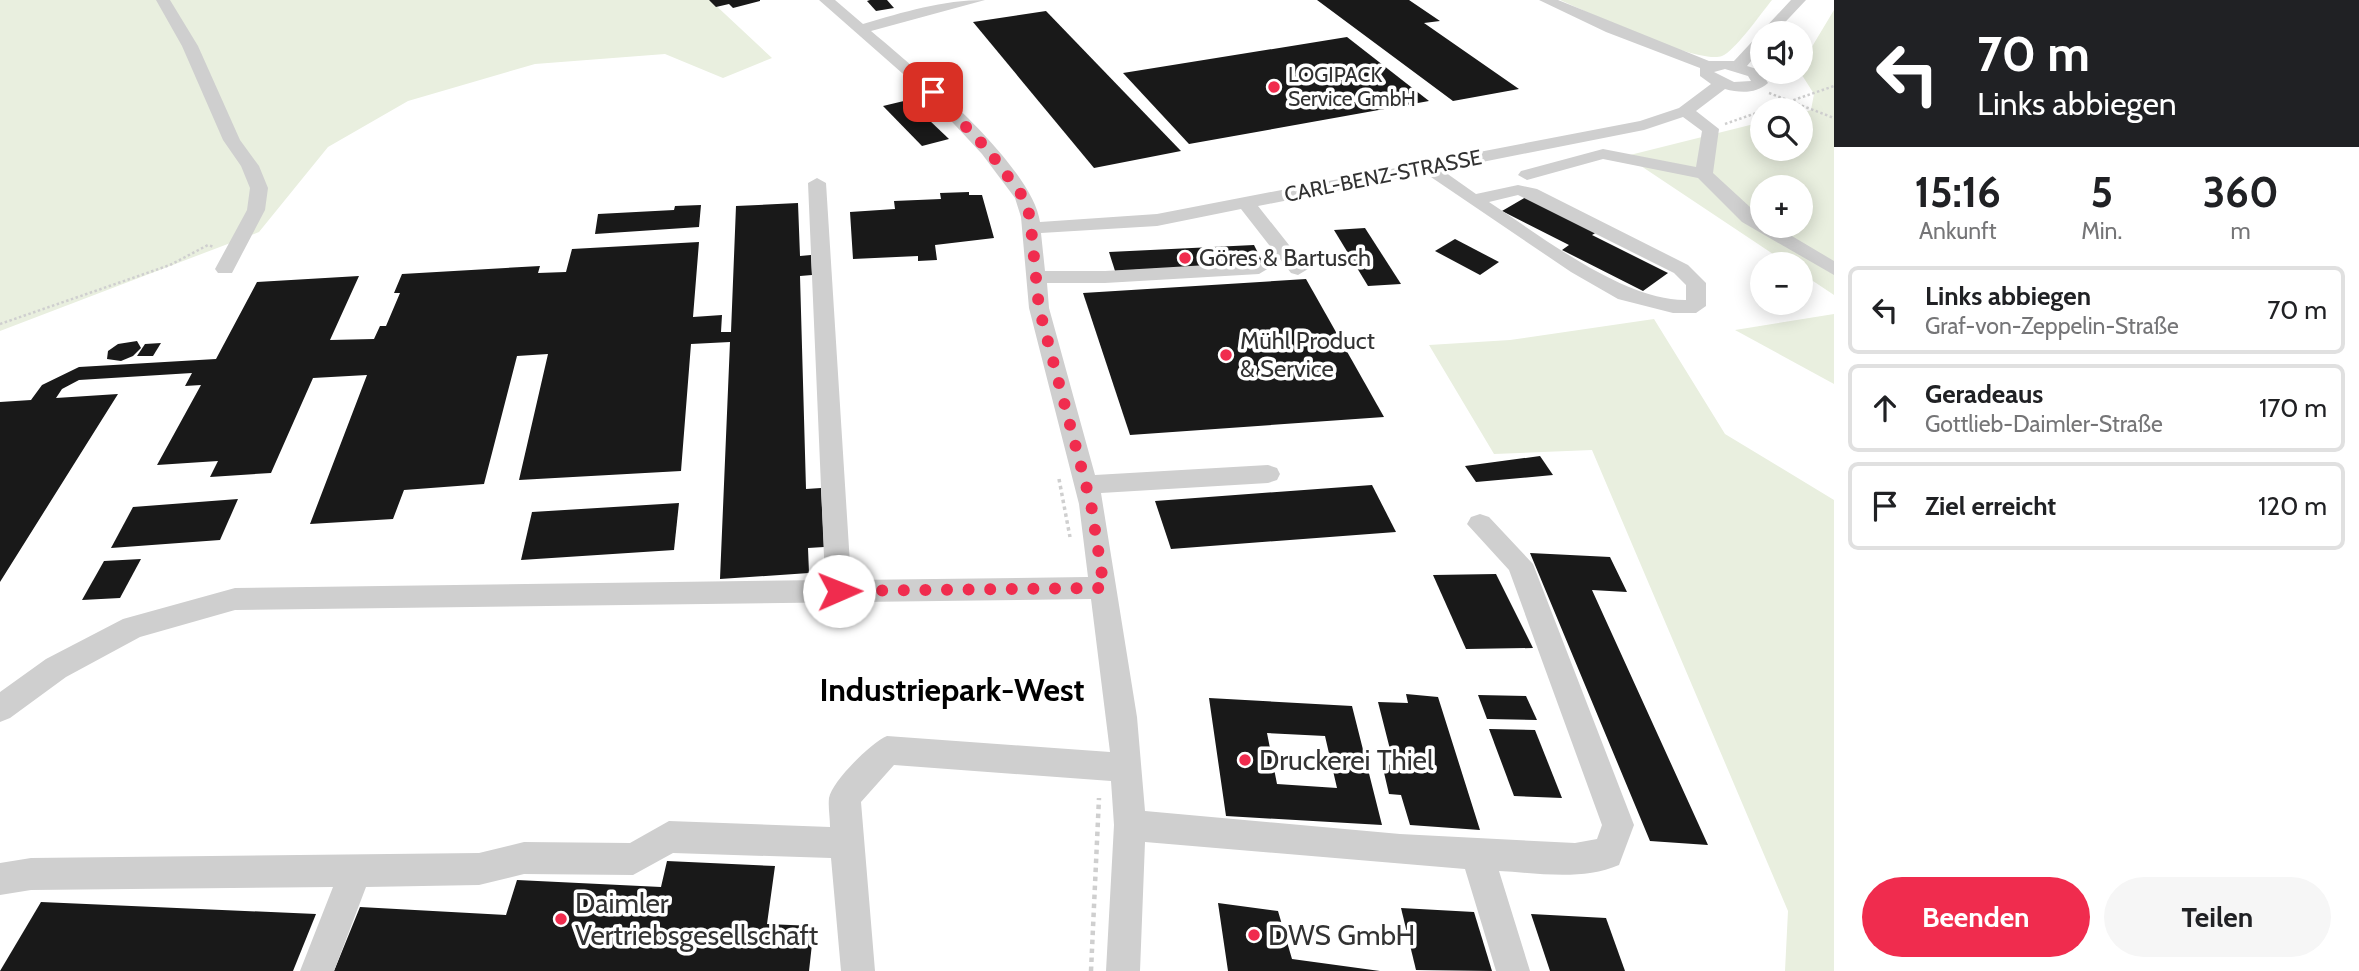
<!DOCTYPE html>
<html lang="de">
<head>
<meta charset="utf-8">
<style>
	:root { --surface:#fff; --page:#f6f6f6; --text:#202124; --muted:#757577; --line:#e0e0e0; --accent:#f02c4e }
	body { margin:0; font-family:Cabin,sans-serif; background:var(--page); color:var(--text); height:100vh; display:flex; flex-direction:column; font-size:26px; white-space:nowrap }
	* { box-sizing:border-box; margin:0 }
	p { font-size:23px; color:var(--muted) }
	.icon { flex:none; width:38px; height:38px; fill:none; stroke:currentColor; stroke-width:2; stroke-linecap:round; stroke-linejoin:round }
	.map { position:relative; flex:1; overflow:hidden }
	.details { display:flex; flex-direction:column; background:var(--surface); width:525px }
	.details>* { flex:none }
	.guide { background:#202124; color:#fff; overflow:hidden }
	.fabs { position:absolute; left:1750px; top:21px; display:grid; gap:14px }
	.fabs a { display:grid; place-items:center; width:63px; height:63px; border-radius:50%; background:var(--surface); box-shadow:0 4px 18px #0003; font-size:35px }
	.pin { position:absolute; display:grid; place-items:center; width:60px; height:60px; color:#fff; margin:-30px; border-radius:14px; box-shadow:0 4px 10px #0006 }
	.me { position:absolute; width:77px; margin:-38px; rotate:89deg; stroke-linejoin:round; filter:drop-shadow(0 0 5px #0008) }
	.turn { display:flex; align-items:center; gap:24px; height:147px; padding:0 28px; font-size:32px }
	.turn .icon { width:91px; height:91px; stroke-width:2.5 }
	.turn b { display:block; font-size:49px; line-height:60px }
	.eta { display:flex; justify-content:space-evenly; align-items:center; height:119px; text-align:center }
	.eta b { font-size:42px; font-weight:800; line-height:49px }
	.primary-button { display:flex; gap:14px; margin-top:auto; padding:14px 28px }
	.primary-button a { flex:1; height:80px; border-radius:42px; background:var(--accent); color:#fff; font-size:28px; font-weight:800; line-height:80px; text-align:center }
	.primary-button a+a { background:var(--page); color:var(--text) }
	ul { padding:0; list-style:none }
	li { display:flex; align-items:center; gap:21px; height:88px; margin:0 14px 10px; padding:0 14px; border:4px solid var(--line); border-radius:10px }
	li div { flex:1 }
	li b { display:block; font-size:26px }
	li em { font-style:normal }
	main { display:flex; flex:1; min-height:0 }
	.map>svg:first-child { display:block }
	.green { fill:#e9efdf; fill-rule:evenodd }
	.building { fill:#191919; fill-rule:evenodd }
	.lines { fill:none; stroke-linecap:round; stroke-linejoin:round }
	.path-far2 { stroke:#cfcfcf; stroke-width:2.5; stroke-dasharray:2.5 2.5; stroke-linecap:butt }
	.path-far1 { stroke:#cfcfcf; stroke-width:3.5; stroke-dasharray:3.5 3.5; stroke-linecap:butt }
	.path { stroke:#cfcfcf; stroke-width:4.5; stroke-dasharray:4.5 4.5; stroke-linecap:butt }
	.minor { fill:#cfcfcf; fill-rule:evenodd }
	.route { stroke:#f02c4e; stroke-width:12; stroke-dasharray:0 21.6 }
	.poi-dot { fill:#f02c4e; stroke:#fff; stroke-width:2.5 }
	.labels { text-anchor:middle; stroke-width:7; stroke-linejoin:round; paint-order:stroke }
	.far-poi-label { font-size:21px; fill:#323232; stroke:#fff; text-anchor:start }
	.far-street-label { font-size:21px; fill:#323232; stroke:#fff }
	.poi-label { font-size:24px; fill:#323232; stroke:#fff; text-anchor:start }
	.near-poi-label { font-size:28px; fill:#323232; stroke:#fff; text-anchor:start }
	.district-label { font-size:32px; font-weight:bold; fill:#000; stroke:#fff }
</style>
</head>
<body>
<main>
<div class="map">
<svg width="1834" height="971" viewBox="0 0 1834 971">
	<rect width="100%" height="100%" fill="#fff"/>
	<g class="green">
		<path d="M0,0H710L772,58L723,78L665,54L535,64L408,101L328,147L259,232L0,331Z"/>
		<path d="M1560,0H1772C1762,12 1735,51 1722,56C1697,65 1588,12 1560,0Z"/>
		<path d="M1834,10V295L1801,273V264H1788L1626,156L1762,122V149H1801V113L1811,110L1814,94L1800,72L1801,65ZM1762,187H1801V226H1762Z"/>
		<path d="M1834,314V384L1735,330Z"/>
		<path d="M1654,319L1725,434L1834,500V971H1785L1788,911L1592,450L1494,454L1429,345L1510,340Z"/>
	</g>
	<g class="building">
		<path d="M709,0H760V1L733,8L729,4L716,7Z"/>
		<path d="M870,0H887L894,8L876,11L867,1Z"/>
		<path d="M1317,0H1409L1440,21L1424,23L1519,89L1453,101Z"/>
		<path d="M1046,11L1181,151L1094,168L973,22Z"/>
		<path d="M1347,37L1429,101L1189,144L1123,73Z"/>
		<path d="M908,100L949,139L922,146L883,106Z"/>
		<path d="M969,192V195H982L994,238L935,245L937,260L918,261V256L853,259L850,212L895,209L894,201L941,199L940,193Z"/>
		<path d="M1526,197L1597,232L1592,235L1668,273L1643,291L1562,250L1569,245L1502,211Z"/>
		<path d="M798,203L800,256L811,255L812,275L800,276L806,489L821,488L824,547L808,548L809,573L720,579L730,342L691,344L681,471L519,480L548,354L517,356L484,484L404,490L393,519L310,524L367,375L313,378L271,473L210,477L218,461L157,465L201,385L185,386L192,373L79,380L62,389L56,398L118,394L0,582V402L31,400L42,385L79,367L216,359L257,282L359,276L330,340L374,339L380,326H386L400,293H394L402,274L540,266L538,273L566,272L572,249L699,242L693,317L722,315L721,332H731L736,206Z"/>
		<path d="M701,205L699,227L595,234L598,214L674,210L675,206Z"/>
		<path d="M1365,228L1401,284L1368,286L1334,230Z"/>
		<path d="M1455,239L1499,262L1480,275L1435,251Z"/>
		<path d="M1254,245L1263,263L1115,271L1109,252Z"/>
		<path d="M1306,279L1384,417L1130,435L1083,293Z"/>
		<path d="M137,341L141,348L133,356L121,361L107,359L108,351L118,344Z"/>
		<path d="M161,343L153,356H137L145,344Z"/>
		<path d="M1540,456L1553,475L1476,482L1465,466Z"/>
		<path d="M1372,485L1396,532L1171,549L1155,501Z"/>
		<path d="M238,499L220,540L111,548L133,507Z"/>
		<path d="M679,503L674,550L521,560L532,512Z"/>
		<path d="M1530,553L1610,557L1627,592L1592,590L1708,845L1650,841Z"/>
		<path d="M141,559L120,598L82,600L104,561Z"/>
		<path d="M1496,574L1533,648L1466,649L1433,575Z"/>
		<path d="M1406,694L1438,697L1480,830L1410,825L1401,795L1389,794L1382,764L1394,765L1378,702L1408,703Z"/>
		<path d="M1478,695L1526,696L1537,720L1487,719Z"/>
		<path d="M1209,698L1352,706L1382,825L1226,816ZM1267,733L1325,736L1337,788L1277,784Z"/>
		<path d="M1489,729L1535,730L1562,798L1514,796Z"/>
		<path d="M667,861L775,866L767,924L814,926L809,971H334L360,907L506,915L517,880L661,887Z"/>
		<path d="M41,902L316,914L293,971H0Z"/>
		<path d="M1218,903L1278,911L1292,959L1380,971H1228Z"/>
		<path d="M1401,908L1474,912L1492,971L1416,970Z"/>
		<path d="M1531,914L1606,918L1625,971H1550Z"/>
	</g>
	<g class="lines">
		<g class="path-far2">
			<path d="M1769,93L1834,118"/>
			<path d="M1765,110L1834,86"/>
			<path d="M1725,124L1762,111"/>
			<path d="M0,324L170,265L208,245L214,247"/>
		</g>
		<path class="path-far1" d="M1059,479L1070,537"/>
		<path class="path" d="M1091,971L1099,798"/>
		<g class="minor">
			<path d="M156,0H170L198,46L240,140L259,166L268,188L265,210L232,273H218L215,269L247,210L250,188L241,166L223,140L182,46Z"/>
			<path d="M819,0H835L863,24C904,12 942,0 985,0L871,31C915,68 1032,165 1040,222L1157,214L1640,121L1679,108L1711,84L1700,76V68L1606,32L1539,0H1558L1709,61H1734L1791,0H1806L1775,33H1762V48L1747,66L1760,70L1768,83C1756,94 1740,93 1725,89L1696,111L1719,129L1713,173L1762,218V226H1775L1834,261V275L1742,222L1698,178L1603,159L1527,180L1518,175L1521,171L1603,149L1696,167L1702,131L1683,117L1644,130L1442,170L1476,194L1518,185L1537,189L1688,265L1706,283V306L1696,313H1673L1618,299L1571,272L1425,173L1258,206L1308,269L1298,275L1291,273L1241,209L1157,226L1041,233L1045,271H1105L1259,262L1269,268L1259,274L1105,283H1047L1049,308L1095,475L1268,465L1277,468L1280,474L1277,480L1268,483L1101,493L1137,717L1145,811L1400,834L1575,843L1597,839L1602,825L1509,570L1467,524L1471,517L1480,514L1489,517L1533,564L1634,825L1619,865C1582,881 1538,873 1499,871L1530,971H1496L1465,869L1145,842L1140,971H1106L1114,825L1111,781L894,765L861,802L875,971H841L831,858L673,853L633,875L524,874L479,885L366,887L334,971H300L333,887L31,890L0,895V863L31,858L479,853L524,842L630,843L669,821L830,827C830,817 828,807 829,798C832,781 872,742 887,736L1110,752L1091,599L235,610L140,637L66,677L10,718L0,722V692L46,659L123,619L235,588L825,580L808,183L817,178L826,183L851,580L1088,577L1079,504L1029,308L1021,217L1015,198L982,154L927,95ZM1725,69L1748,76L1751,81L1734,82L1714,72ZM1518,195L1674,273L1686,285V300C1624,301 1541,236 1489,202Z"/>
		</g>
	</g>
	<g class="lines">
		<path class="route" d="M839,591L1104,588L1091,504L1039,308L1030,217L1024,198L988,150L933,92"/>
	</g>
	<g class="poi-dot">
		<circle cx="1274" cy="87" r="7"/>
		<circle cx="1185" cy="258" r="7"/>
		<circle cx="1226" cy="355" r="7"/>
		<circle cx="1245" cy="760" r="7"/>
		<circle cx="561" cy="919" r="7"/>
		<circle cx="1254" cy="935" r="7"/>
	</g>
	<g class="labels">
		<g class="far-poi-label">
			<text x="1288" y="82">LOGIPACK<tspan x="1288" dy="24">Service GmbH</tspan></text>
		</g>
		<g class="far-street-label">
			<text transform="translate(1383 176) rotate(-11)" y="7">CARL-BENZ-STRASSE</text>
		</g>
		<g class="poi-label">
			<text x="1199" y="266">Göres &amp; Bartusch</text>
			<text x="1240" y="349">Mühl Product<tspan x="1240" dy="28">&amp; Service</tspan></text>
		</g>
		<g class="near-poi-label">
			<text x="1259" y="770">Druckerei Thiel</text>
			<text x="575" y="913">Daimler<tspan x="575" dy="32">Vertriebsgesellschaft</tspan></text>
			<text x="1268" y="945">DWS GmbH</text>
		</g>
		<g class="district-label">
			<text x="952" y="701">Industriepark-West</text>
		</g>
	</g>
</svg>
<div class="fabs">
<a><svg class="icon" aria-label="sound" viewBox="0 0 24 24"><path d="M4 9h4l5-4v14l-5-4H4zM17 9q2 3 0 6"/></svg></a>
<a><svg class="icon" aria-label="search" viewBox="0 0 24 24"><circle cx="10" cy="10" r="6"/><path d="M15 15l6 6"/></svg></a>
<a>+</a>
<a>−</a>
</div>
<div class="pin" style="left:933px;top:92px;background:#d93025"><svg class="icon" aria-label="arrive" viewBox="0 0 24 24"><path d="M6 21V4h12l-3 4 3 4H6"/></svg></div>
<svg class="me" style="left:839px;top:591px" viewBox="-20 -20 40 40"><circle r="19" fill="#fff"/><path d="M0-13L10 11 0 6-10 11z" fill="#f02c4e"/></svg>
</div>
<section class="details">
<div class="guide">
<div class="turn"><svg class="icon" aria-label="left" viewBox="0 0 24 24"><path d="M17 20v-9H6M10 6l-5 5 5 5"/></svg><div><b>70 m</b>Links abbiegen</div></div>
</div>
<div class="eta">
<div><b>15:16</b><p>Ankunft</p></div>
<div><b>5</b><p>Min.</p></div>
<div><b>360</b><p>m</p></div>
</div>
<ul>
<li><svg class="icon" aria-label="left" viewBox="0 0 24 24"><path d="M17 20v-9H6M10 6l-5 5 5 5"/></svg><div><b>Links abbiegen</b><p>Graf-von-Zeppelin-Straße</p></div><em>70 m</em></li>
<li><svg class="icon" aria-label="ahead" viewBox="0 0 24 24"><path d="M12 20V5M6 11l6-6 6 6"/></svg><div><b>Geradeaus</b><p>Gottlieb-Daimler-Straße</p></div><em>170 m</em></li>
<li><svg class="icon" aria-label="arrive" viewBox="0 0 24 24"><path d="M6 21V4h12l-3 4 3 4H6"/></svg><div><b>Ziel erreicht</b></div><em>120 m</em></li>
</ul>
<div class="primary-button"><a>Beenden</a><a>Teilen</a></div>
</section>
</main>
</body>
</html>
